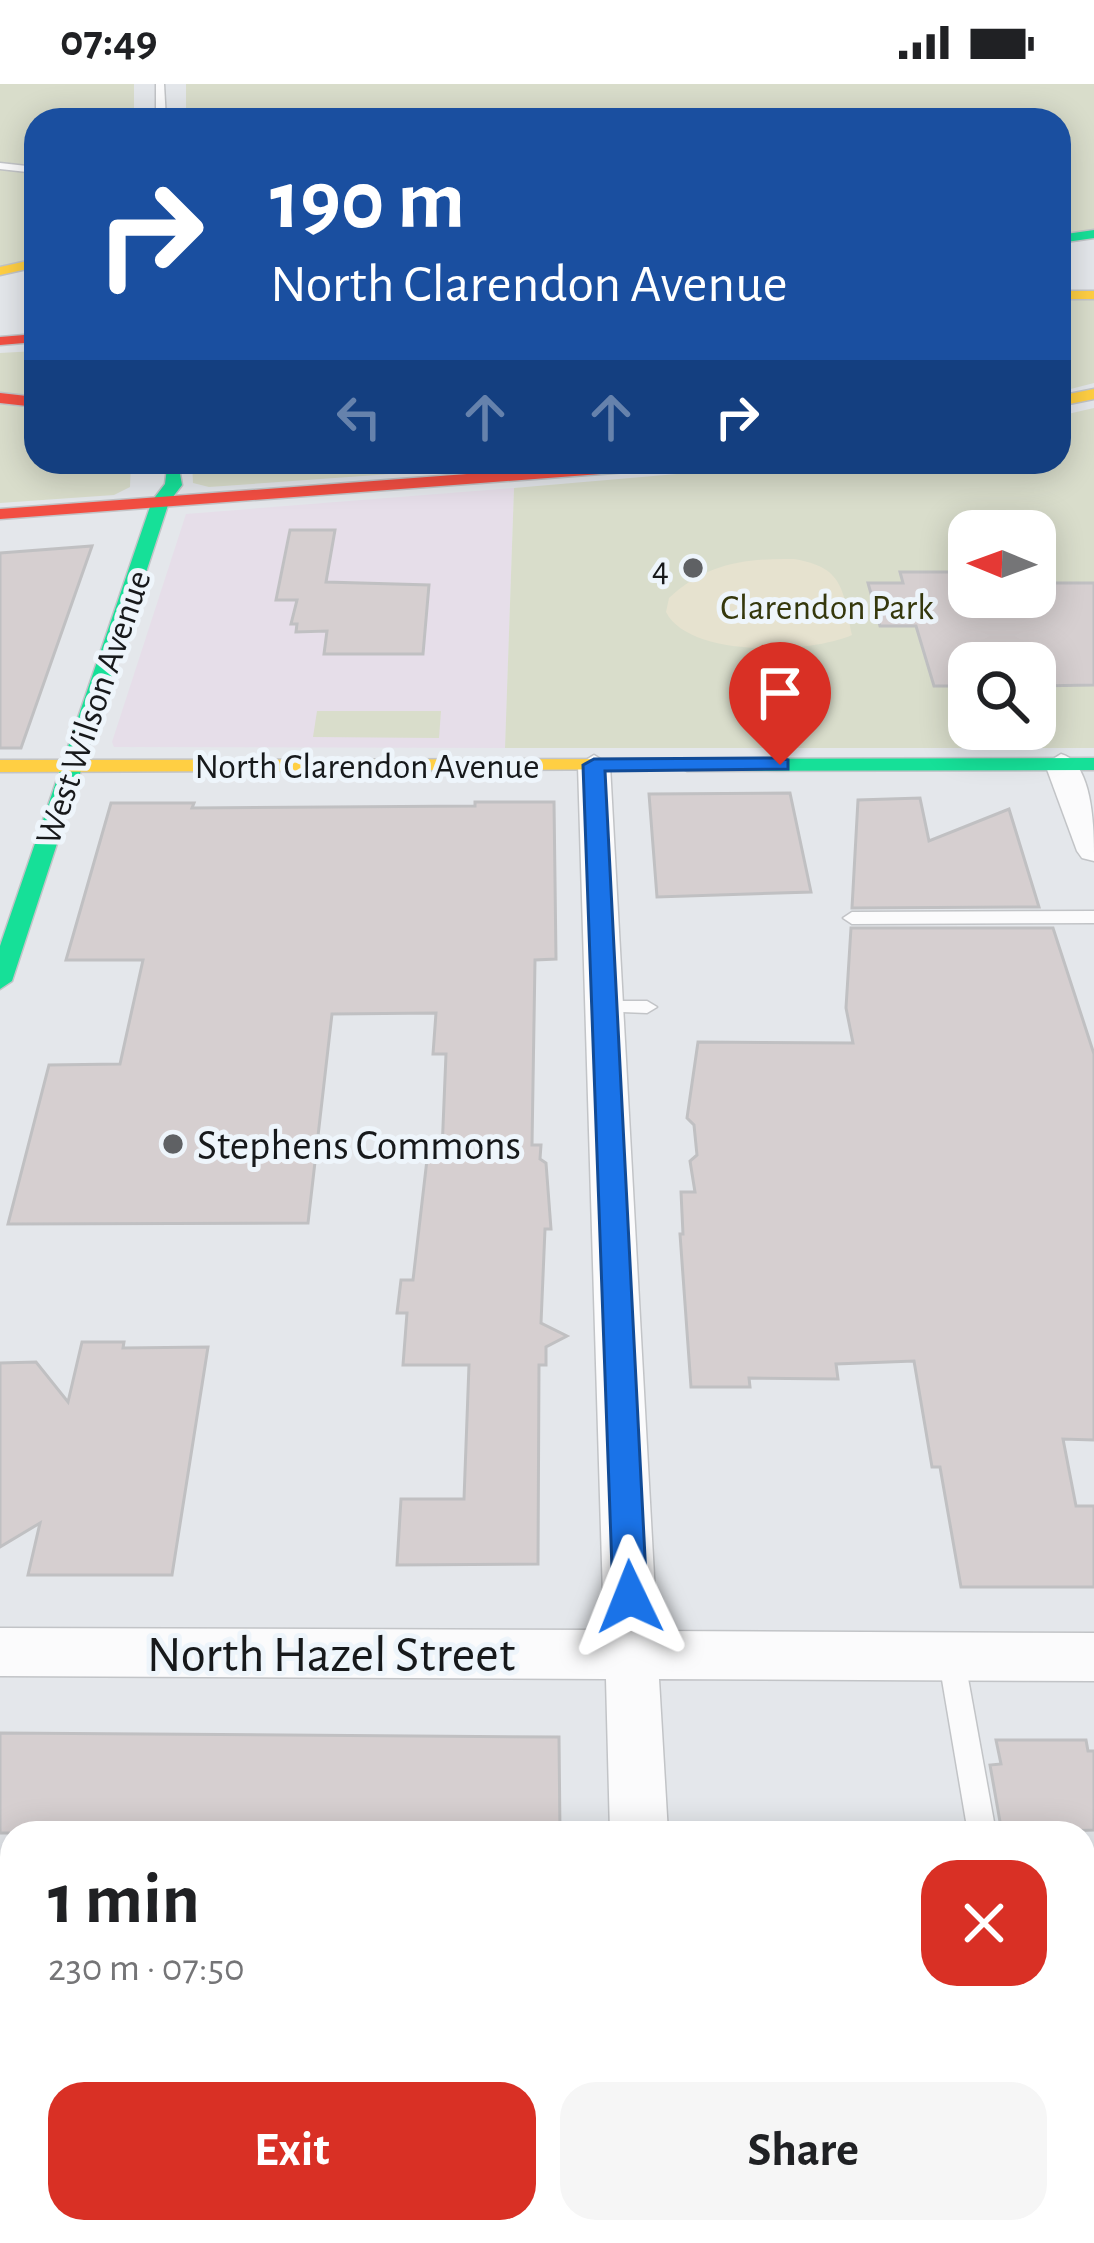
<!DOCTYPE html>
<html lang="en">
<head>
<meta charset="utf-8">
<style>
	:root { --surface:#fff; --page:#f6f6f6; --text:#202124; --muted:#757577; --accent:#d93025 }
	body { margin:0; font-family:"Alegreya Sans",sans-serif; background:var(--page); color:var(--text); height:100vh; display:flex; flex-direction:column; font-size:45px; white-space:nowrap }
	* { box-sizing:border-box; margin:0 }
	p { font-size:39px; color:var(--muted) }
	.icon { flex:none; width:66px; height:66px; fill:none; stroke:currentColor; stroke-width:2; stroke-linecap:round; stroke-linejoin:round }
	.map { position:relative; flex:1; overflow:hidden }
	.drawer { position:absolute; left:0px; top:1737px; width:1095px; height:423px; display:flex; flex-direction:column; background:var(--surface); border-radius:36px 36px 0 0; box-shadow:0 6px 30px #0003 }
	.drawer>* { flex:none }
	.top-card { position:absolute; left:24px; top:24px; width:1047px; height:366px; border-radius:36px; box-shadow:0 6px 30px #0003; background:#1a4fa0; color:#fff; overflow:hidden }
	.needle { width:78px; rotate:271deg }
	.buttons { position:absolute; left:948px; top:426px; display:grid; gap:24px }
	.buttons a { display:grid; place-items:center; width:108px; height:108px; border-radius:24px; background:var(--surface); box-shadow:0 6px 30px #0003; font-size:60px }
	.pin { position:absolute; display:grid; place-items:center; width:102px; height:102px; color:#fff; margin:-123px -51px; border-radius:50% 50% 50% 0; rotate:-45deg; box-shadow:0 0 12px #0007 }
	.pin .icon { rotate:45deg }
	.me { position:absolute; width:132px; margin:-66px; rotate:358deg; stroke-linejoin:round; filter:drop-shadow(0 0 9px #0008) }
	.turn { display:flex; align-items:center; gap:42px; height:252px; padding:0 48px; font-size:54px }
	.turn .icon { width:156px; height:156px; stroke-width:2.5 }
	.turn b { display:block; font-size:84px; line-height:102px }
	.lanes { display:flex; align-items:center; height:114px; padding:0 48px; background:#0003; justify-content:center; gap:60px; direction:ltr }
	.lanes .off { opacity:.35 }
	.round { display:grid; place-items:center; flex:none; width:126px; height:126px; border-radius:36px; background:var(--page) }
	.overview { display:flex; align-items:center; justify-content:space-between; height:204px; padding:0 48px }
	h1 { font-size:72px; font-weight:700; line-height:90px }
	.action { display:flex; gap:24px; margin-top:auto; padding:24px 48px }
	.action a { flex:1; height:138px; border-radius:36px; background:var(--accent); color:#fff; font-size:48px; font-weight:700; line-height:138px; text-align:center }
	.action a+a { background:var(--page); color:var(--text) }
	.status { display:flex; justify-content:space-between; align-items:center; height:84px; padding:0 60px; background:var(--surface); direction:ltr }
	.status svg { height:33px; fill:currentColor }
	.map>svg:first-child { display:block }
	.commercial { fill:#e6dee9 }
	.green { fill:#d9ddcb; fill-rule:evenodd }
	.sand { fill:#e6e2cf }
	.building { fill:#d6cfd0; stroke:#c0c0c2; stroke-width:3 }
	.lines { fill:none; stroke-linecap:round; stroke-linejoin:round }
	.lane-casing { stroke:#c2c4c7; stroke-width:3 }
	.street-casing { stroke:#c2c4c7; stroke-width:3 }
	.fast-casing { stroke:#c2c4c7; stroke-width:3 }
	.slow-casing { stroke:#c2c4c7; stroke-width:3 }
	.jam-casing { stroke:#c2c4c7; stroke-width:3 }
	.lane { fill:#fbfbfc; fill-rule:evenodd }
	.street { fill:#fbfbfc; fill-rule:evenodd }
	.fast { fill:#16e098; fill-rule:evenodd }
	.slow { fill:#ffcf43; fill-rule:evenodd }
	.jam { fill:#f24e42; fill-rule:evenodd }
	.route { fill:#1a73e8; stroke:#114b97; stroke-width:3 }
	.poi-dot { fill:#5f6164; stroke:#eef5fb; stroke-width:4.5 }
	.labels { text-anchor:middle; stroke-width:10; stroke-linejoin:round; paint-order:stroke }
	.far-poi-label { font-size:36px; fill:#17191b; stroke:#eef5fb; text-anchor:end }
	.far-park-label { font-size:36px; fill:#35380c; stroke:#eef5fb }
	.far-street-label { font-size:36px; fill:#17191b; stroke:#eef5fb }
	.poi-label { font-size:42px; fill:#17191b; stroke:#eef5fb; text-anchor:start }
	.near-street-label { font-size:51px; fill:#17191b; stroke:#eef5fb }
</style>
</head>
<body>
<div class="status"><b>07:49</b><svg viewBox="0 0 49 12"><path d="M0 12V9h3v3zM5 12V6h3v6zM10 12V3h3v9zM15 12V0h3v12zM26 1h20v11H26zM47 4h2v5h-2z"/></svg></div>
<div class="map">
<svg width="1094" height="2159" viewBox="0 0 1094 2159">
	<rect width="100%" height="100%" fill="#e4e7eb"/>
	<path class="commercial" d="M514,404L505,664L114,663L112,658L186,430Z"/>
	<g class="green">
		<path d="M0,0H134V36H36V175L0,183Z"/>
		<path d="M186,0H1094V146L1059,151V36H186Z"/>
		<path d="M1059,216H1094V299L1059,308Z"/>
		<path d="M36,267V313L0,309V269Z"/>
		<path d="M0,320L36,325V378H131L130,403L114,411L0,419Z"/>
		<path d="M1094,324V664H505L514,404L815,378H1059V332ZM969,447H1035V513H969ZM969,579H1035V645H969Z"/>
		<path d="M192,378H559L209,403L193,399Z"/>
		<path d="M317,627H441L439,654L313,653Z"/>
	</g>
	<path class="sand" d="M794,475C844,483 843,506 852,551C813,569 690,575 666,528L669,514C705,480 745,474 794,475Z"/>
	<g class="building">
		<path d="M290,446H335L326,498L429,501L423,570H324L327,547L296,548L297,540H291L297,516H276Z"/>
		<path d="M92,462L21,664H0V469Z"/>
		<path d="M900,488H969V513H1035V499H1094V601L1035,602V579H969V602H934L916,542H880L868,499H903Z"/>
		<path d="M790,709L811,808L657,813L649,710Z"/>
		<path d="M920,714L929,757L1009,725L1039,823L852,824L858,716Z"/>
		<path d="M475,718H554L556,875L535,876L532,1061H541L540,1075L546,1079L551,1145H545L541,1239L567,1252L546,1263V1281H539L538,1480L397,1481L401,1415H464L469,1281H403L407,1229H397L401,1196H413L428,1067H442L446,970H433L436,929L332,930L308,1139L8,1140L49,981L120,980L143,876H66L111,719H194L192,724L475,722Z"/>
		<path d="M851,844H1053L1094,970V1356L1063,1355L1076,1422H1094V1503H961L940,1383H932L914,1277L836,1280L838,1295L749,1294L750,1303H691L680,1150H683L681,1108H695L690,1077L697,1071L694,1041L687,1034L698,958L853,959L846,924Z"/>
		<path d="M82,1258H124L123,1264L208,1263L172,1491H28L40,1439L0,1463V1279L36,1278L68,1318Z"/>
		<path d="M0,1649L559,1653L560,1749H383V1743L313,1742L312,1749H0Z"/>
		<path d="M996,1656H1086L1088,1667H1094V1746L1002,1749L990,1681L1001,1680Z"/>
	</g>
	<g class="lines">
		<defs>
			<g id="lane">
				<path d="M156,0H164L166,36H156Z"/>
				<path d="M0,79L36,83V89L0,85Z"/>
				<path d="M1094,827V839L852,840L843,834L852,828Z"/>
				<path d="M604,917H647L657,923L647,929L597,927L594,923Z"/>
				<path d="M951,1560L960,1563L964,1572L996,1749H968L938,1572L942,1563Z"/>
				<path d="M1035,2148H1069L1071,2159H1037Z"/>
			</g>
			<g id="street">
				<path d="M1061,670C1094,679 1094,748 1094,777L1082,774L1077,767L1045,680Z"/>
				<path d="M594,671L610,681L657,1547L1094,1549V1597L659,1595L668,1749H610L606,1595L0,1592V1544L604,1546L578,681Z"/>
				<path d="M621,2148H687L688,2159H622Z"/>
			</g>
			<g id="fast">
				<path d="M1094,146V154L1059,159V151Z"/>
				<path d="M167,384H179L182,401L169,418L12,897L0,905V862L152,417L165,400Z"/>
				<path d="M1094,674V686L687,687L676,681L687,675Z"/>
			</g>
			<g id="slow">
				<path d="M36,175V183L0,191V183Z"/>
				<rect x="1059" y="207" width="35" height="8"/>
				<path d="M1094,305V315L1059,322V312Z"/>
				<path d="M687,675L698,681L694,685L0,688V676Z"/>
			</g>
			<g id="jam">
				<path d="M36,250V258L0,261V253Z"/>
				<path d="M0,309L36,313V323L0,319Z"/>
				<path d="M627,378H702L694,383L0,435V425Z"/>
			</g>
		</defs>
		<use href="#lane" class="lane-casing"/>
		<use href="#street" class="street-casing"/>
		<use href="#fast" class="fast-casing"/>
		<use href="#slow" class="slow-casing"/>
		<use href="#jam" class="jam-casing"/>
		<use href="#lane" class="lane"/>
		<use href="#street" class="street"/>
		<use href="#fast" class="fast"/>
		<use href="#slow" class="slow"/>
		<use href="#jam" class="jam"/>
	</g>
	<path class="route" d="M780,674L788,676V685L605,687L647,1513L642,1524L630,1528L618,1524L613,1513L583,681L594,675Z"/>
	<g class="poi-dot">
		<circle cx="693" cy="484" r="12"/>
		<circle cx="173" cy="1060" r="12"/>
	</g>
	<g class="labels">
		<g class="far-poi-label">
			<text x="669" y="497">4</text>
		</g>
		<g class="far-park-label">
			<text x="827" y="535">Clarendon Park</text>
		</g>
		<g class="far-street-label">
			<text transform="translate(92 623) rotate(-71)" y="13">West Wilson Avenue</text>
			<text x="367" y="694">North Clarendon Avenue</text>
		</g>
		<g class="poi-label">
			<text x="197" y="1075">Stephens Commons</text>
		</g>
		<g class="near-street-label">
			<text x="331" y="1587">North Hazel Street</text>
		</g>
	</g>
</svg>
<div class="buttons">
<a><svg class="needle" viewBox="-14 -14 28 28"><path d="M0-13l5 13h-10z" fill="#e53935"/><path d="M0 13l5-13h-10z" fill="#757577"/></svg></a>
<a><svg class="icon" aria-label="search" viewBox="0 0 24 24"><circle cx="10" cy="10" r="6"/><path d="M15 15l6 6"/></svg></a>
</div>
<div class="pin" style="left:780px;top:681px;background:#d93025"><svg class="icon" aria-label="arrive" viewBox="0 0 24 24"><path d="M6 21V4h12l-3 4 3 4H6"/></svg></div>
<svg class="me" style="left:630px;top:1513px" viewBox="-20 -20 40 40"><path d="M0-17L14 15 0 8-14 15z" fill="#1a73e8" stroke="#fff" stroke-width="4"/></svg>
<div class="top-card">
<div class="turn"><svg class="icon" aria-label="right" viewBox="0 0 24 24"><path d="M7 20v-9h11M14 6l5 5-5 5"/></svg><div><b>190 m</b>North Clarendon Avenue</div></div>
<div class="lanes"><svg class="icon off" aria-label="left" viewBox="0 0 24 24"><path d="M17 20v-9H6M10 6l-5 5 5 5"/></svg><svg class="icon off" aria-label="ahead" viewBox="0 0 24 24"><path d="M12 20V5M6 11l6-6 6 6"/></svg><svg class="icon off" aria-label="ahead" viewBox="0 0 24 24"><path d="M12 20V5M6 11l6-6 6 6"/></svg><svg class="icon" aria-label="right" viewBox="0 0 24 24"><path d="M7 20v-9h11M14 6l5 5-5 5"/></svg></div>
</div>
<section class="drawer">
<div class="overview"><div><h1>1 min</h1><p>230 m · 07:50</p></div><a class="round" style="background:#d93025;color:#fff"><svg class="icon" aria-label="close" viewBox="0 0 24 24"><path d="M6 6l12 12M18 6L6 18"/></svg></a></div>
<div class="action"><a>Exit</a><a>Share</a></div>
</section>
</div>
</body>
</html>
